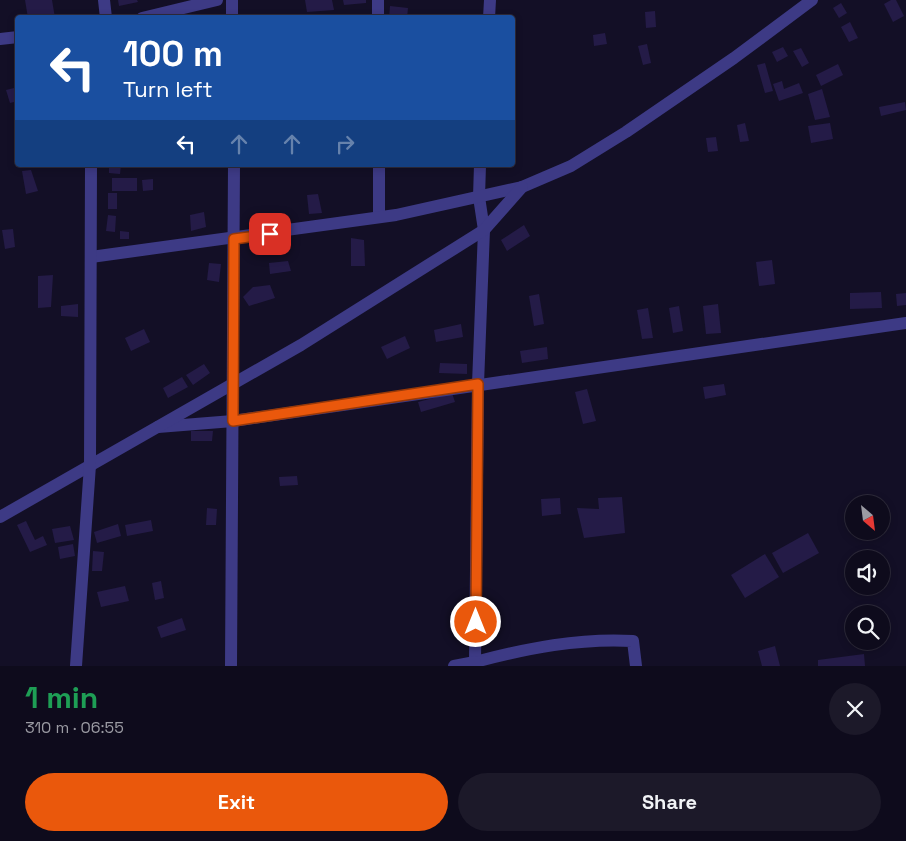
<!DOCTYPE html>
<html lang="en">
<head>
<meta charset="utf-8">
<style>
	:root { --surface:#0e0b1c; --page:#1c1929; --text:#f1f3f6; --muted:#9b9ba3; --line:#2e2b3b; --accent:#ea580c }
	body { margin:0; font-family:"Space Grotesk",sans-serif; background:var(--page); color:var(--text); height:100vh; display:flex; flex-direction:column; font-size:19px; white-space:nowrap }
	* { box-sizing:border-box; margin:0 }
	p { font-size:16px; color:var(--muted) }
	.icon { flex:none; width:28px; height:28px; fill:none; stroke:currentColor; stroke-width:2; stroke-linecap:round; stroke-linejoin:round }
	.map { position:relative; height:666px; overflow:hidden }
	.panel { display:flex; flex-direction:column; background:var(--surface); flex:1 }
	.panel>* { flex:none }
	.top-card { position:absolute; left:15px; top:15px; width:500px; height:152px; border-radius:5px; box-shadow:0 2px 8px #0003,0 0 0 1px var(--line); background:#1a4fa0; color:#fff; overflow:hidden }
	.needle { width:32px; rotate:152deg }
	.buttons { position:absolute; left:845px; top:495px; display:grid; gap:10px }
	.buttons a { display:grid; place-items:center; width:45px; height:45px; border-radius:50%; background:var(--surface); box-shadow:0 2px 8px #0003,0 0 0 1px var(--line); font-size:25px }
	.pin { position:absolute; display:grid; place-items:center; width:42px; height:42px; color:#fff; margin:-21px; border-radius:10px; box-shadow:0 2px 8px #0006 }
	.me { position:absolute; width:55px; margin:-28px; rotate:0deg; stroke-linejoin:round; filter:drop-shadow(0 0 4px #0008) }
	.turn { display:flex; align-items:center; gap:18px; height:105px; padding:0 25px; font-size:22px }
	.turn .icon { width:65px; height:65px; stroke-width:2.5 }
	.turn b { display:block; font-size:35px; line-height:42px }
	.lanes { display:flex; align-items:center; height:48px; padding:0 25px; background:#0003; justify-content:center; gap:25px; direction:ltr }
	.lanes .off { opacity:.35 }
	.round { display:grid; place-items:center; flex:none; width:52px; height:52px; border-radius:26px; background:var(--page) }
	.headline { display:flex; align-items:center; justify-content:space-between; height:85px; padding:0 25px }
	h1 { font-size:30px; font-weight:700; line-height:38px; color:#1e9e55 }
	.cta { display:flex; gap:10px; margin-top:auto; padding:10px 25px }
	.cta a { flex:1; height:58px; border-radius:30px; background:var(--accent); color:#fff; font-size:20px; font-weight:700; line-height:58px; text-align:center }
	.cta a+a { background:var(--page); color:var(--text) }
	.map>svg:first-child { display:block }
	.building { fill:#241b47 }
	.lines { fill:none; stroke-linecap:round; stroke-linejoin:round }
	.minor { stroke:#3d3a85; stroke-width:12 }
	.route-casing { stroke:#983908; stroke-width:12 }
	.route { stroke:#ea580c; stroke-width:9 }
</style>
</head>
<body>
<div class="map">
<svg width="906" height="666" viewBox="0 0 906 666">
	<rect width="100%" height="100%" fill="#130f26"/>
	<g class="building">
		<path d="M25,0H52L55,18H28Z"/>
		<path d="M118,0H137L138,2L119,6Z"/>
		<path d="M305,0H332L334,10L307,12Z"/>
		<path d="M343,0H366V3L344,5Z"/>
		<path d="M891,0H896L904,16L893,22L884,4Z"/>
		<path d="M841,3L847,13L839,18L833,8Z"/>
		<path d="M390,6L408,8L407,18H389Z"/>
		<path d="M655,11L656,27L646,28L645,12Z"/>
		<path d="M850,22L858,38L849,42L841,27Z"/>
		<path d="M605,33L607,44L594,46L593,35Z"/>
		<path d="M647,44L651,63L643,65L638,46Z"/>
		<path d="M783,47L788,56L777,62L772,52Z"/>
		<path d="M801,48L809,63L802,67L793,51Z"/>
		<path d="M765,63L773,91L765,93L757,65Z"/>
		<path d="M838,64L843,75L821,86L816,75Z"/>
		<path d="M782,81L784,89L799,83L803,93L779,101L773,84Z"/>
		<path d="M18,87V101L10,103L6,90Z"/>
		<path d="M822,89L830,117L815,120L808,94Z"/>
		<path d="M905,102L906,110L881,116L879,107Z"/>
		<path d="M745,123L749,141L740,142L737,125Z"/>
		<path d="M830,123L833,139L811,143L808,126Z"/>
		<path d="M716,137L718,151L708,152L706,138Z"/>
		<path d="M109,165H121L120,174L109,173Z"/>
		<path d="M31,170L38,191L26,194L22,171Z"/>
		<rect x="112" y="178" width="25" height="13"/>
		<path d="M153,179V190L143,191L142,180Z"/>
		<rect x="108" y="193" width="9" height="16"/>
		<path d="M318,194L322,213L309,214L307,195Z"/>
		<path d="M204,212L206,227L191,231L190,215Z"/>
		<path d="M108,215L116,216L115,232L106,231Z"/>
		<path d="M524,225L530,236L507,251L501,240Z"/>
		<path d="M13,229L15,247L5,249L2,230Z"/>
		<path d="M120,231L129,232V239H120Z"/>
		<path d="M351,238L364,240L365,266H351Z"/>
		<path d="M772,260L775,284L759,286L756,262Z"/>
		<path d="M288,261L291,271L270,274L269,263Z"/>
		<path d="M209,263L221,264L219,282L207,280Z"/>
		<path d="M53,275L51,307L38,308V276Z"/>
		<path d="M270,285L275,298L249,306L243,297L253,287Z"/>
		<path d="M881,292L882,308L850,309V293Z"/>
		<path d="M906,293V305L897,306L896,294Z"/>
		<path d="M539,294L544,324L534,326L529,296Z"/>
		<path d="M78,304V317L61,316V306Z"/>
		<path d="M718,304L721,333L706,334L703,306Z"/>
		<path d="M679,306L683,331L673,333L669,308Z"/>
		<path d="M648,308L653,338L642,339L637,310Z"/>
		<path d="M461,324L463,337L436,342L434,330Z"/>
		<path d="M144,329L150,342L131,351L125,338Z"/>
		<path d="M405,336L410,348L387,359L381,347Z"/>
		<path d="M547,347L548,359L522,363L520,351Z"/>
		<path d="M440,363L467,364V374L439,373Z"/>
		<path d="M204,364L210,373L193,385L186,375Z"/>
		<path d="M182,377L188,387L168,398L163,388Z"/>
		<path d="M724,384L726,395L705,399L703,387Z"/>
		<path d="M587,389L596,421L583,424L575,392Z"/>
		<path d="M452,393L455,402L421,412L418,402Z"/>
		<path d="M191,431H213L212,441H191Z"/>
		<path d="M297,476L298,485L280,486L279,477Z"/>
		<path d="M622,497L625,533L584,538L577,508L599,509L598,498Z"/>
		<path d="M560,498L561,514L542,516L541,499Z"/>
		<path d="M207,508L217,509L216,525H206Z"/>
		<path d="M151,520L153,531L127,536L125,525Z"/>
		<path d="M26,521L35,540L43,536L47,545L30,552L17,525Z"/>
		<path d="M118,524L121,536L97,543L94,532Z"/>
		<path d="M70,526L74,540L55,543L52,529Z"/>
		<path d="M808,533L819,553L783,573L772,553Z"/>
		<path d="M73,544L75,556L60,559L58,547Z"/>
		<path d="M93,551L104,552L102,571H92Z"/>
		<path d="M765,554L779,577L745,598L731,575Z"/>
		<path d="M161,581L164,598L155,600L152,583Z"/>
		<path d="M125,586L129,601L101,607L97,592Z"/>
		<path d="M182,618L186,630L161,638L157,627Z"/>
		<path d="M775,646L780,666H762L758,651Z"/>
		<path d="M864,654L865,666H818V660Z"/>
	</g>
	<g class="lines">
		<g class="minor">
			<path d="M104,0L106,18"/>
			<path d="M232,0V18"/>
			<path d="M142,18L217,0"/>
			<path d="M378,18V0"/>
			<path d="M489,18L490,0"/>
			<path d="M0,39L18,37"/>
			<path d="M379,165V217"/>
			<path d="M480,165L479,197L484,230L478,384L475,662C528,648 579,638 633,641L636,666"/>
			<path d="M91,257L396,215L522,187L571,166L626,132L734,58L812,0"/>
			<path d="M158,427L233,421L906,323"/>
			<path d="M0,517L301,345L441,257L484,230L522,187"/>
			<path d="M76,666L90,465L91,165"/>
			<path d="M231,666L234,165"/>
			<path d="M454,666L475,662V666"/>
		</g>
	</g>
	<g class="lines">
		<defs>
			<path id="route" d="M270,234L234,239L233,421L478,384L476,622"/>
		</defs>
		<use href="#route" class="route-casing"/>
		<use href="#route" class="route"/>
	</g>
</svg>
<div class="buttons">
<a><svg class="needle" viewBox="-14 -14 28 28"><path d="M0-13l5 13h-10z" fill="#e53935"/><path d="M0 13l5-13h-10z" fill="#9b9ba3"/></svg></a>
<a><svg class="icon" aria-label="sound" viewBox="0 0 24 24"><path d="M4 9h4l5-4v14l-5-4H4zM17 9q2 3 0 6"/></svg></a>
<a><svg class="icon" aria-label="search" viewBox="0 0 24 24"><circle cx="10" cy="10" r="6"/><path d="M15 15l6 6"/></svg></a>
</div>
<div class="pin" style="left:270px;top:234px;background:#d93025"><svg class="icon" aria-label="arrive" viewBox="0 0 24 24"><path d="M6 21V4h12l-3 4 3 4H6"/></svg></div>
<svg class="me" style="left:476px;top:622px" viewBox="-20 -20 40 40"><circle r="17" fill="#ea580c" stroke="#fff" stroke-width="3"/><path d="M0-11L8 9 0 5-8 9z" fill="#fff"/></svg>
<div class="top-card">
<div class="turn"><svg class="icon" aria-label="left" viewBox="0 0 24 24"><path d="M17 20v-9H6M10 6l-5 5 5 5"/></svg><div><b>100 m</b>Turn left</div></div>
<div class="lanes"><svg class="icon" aria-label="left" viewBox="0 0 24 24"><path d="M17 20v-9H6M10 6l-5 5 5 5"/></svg><svg class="icon off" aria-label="ahead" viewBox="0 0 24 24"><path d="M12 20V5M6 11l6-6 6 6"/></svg><svg class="icon off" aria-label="ahead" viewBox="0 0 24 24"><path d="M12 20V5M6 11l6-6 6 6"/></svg><svg class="icon off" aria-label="right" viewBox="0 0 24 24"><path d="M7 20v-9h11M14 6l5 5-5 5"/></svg></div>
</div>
</div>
<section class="panel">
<div class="headline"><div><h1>1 min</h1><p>310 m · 06:55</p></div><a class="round"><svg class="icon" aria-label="close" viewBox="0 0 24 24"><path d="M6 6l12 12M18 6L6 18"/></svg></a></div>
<div class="cta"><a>Exit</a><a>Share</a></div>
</section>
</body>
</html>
